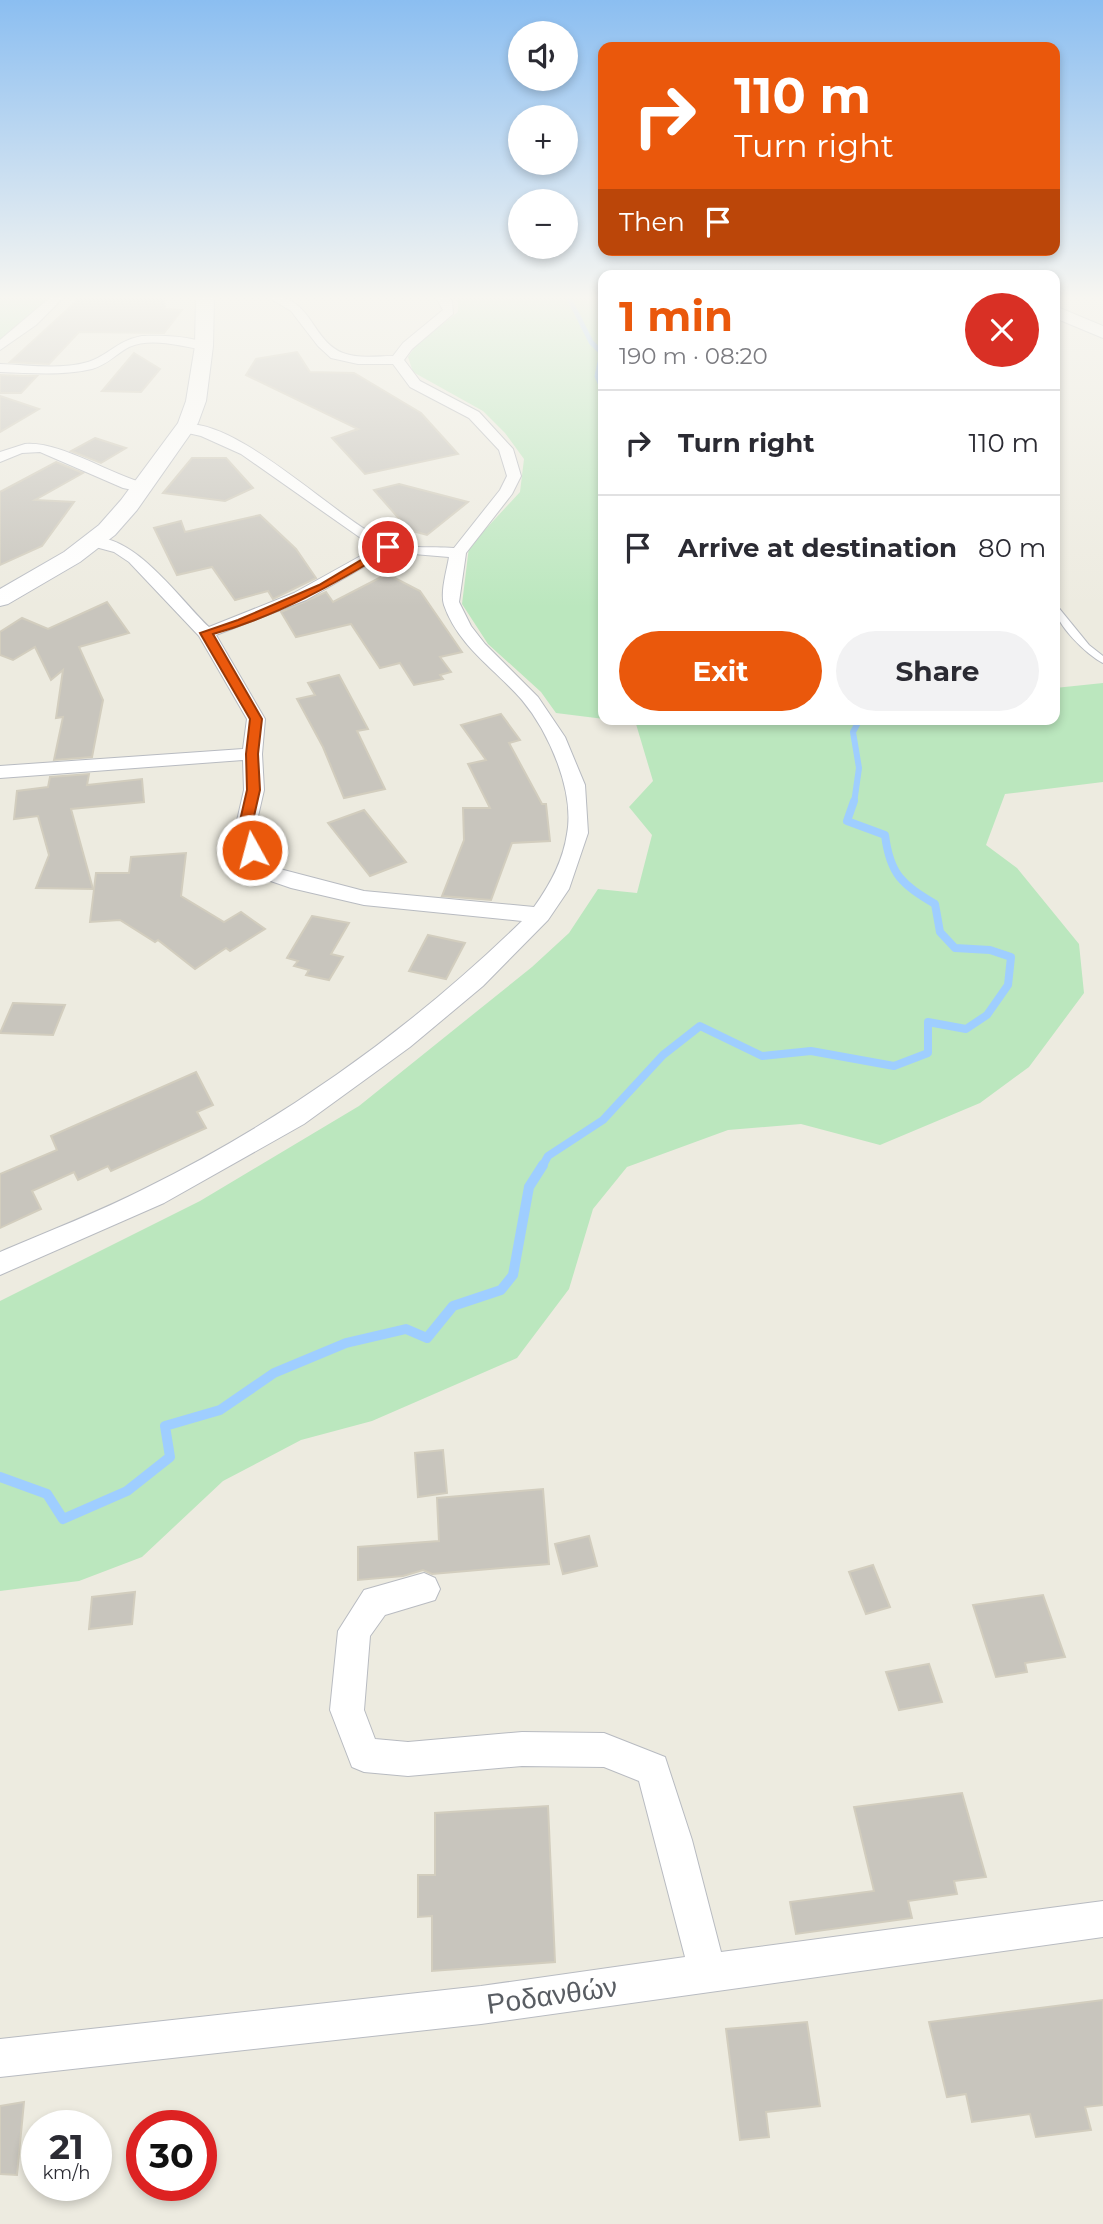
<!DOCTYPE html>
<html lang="en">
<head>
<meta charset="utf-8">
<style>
	:root { --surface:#fff; --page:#f2f2f3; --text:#2b2b33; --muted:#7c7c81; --line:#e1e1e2; --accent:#ea580c }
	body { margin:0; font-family:Montserrat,sans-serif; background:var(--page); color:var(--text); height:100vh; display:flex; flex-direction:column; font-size:26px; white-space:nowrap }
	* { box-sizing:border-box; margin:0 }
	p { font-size:23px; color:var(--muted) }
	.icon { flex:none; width:38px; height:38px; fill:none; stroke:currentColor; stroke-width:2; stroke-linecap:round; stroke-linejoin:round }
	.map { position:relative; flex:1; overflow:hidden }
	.side { position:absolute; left:598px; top:270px; width:462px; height:455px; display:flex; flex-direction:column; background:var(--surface); border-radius:14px; box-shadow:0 4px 10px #0003 }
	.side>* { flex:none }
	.guide { position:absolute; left:598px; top:42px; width:462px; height:214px; border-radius:14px; box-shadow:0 4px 10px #0003; background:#ea580c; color:#fff; overflow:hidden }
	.buttons { position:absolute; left:508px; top:21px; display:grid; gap:14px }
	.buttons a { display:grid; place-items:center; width:70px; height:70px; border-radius:50%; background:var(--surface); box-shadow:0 4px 10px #0003; font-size:35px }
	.speed { position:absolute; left:21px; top:2110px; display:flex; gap:14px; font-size:35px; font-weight:700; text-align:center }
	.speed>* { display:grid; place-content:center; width:91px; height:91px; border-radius:50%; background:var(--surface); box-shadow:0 4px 10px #0003; line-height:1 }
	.speed small { font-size:18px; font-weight:400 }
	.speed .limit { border:10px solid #d22; background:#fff; color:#111 }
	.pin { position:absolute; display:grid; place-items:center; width:60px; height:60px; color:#fff; margin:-30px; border:4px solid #fff; border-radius:50%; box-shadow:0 2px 7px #0007 }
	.me { position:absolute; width:77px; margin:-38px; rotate:353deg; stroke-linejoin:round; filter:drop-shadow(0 0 5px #0008) }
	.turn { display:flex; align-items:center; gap:24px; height:147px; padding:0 21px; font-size:32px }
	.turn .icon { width:91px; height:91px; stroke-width:2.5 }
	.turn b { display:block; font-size:49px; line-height:60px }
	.then { display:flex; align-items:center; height:66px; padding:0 21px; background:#0003; gap:14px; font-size:26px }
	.round { display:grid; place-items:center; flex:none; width:74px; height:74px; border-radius:37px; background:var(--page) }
	.head { display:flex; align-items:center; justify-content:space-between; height:119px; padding:0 21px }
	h1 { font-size:42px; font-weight:700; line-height:52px; color:var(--accent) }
	.action { display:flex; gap:14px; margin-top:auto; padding:14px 21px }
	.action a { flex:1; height:80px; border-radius:42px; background:var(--accent); color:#fff; font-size:28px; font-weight:700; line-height:80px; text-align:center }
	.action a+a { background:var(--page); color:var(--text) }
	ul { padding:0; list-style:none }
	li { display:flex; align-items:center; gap:21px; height:105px; padding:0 21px; border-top:2px solid var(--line) }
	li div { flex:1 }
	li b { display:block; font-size:26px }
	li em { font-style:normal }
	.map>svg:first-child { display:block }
	.green { fill:#bbe7be }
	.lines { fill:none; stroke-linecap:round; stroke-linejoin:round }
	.stream-far3 { stroke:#9fceff; stroke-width:5 }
	.stream-far2 { stroke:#9fceff; stroke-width:6 }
	.stream-far1 { stroke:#9fceff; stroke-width:8 }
	.stream { stroke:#9fceff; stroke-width:10 }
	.building { fill:#c8c5bd; stroke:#d2cdbe; stroke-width:2 }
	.lane-casing { stroke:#b8bbc1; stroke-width:2 }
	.street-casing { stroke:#b8bbc1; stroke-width:2 }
	.secondary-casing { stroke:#b9bcc3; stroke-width:2 }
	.lane { fill:#fff; fill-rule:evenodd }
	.street { fill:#fff; fill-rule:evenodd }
	.secondary { fill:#fff; fill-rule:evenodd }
	.route { fill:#ea580c; stroke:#983908; stroke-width:2 }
	.labels { text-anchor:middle; stroke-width:6; stroke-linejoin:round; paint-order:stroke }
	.near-street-label { font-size:28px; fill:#595d63; stroke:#fff }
</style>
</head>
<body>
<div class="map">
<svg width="1103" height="2224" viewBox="0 0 1103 2224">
	<rect width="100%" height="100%" fill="#edebe0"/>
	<g class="green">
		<path d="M0,296H56L0,340Z"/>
		<path d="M453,296H604V719L556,713L541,692L488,644L462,604L469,547L520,492L524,459L505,433L483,411L413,372L408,357L416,345L458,312V303Z"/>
		<path d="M1103,683V782L1005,794L986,845L1017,868L1079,944L1084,993L1029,1067L980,1103L880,1145L801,1124L728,1130L627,1167L593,1209L569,1289L517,1358L372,1421L301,1440L223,1481L142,1557L79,1581L0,1591V1301L200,1201L359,1106L532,967L569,933L598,889L637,893L652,835L629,807L653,781L636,724L606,719H1055V688Z"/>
	</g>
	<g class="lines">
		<path class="stream-far3" d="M568,296L591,342L602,353L597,376L604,392"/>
		<path class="stream-far2" d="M854,803L859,768L853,732L860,719"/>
		<path class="stream-far1" d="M542,1167L548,1156L603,1120L663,1055L700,1026L762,1056L811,1051L894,1066L928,1053V1022L966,1029L987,1015L1008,985L1011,957L990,950L955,948L940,932L935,904C902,884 890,875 885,835L847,821L854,801"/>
		<path class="stream" d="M0,1477L47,1494L63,1519L127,1491L170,1457L165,1426L220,1410L274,1373L346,1343L406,1329L427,1338L453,1306L501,1290L513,1275L529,1187L543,1165"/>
	</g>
	<g class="building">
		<path d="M82,296H164L165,309L182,310L164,333L79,332L49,364L10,362Z"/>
		<path d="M297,352L310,372L354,373L421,413L458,454L365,474L332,438L358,429L246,375L256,359Z"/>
		<path d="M134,353L160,369L141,392L102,391Z"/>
		<path d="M0,375L23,376H37L21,393H0Z"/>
		<path d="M0,396L39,409L0,432Z"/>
		<path d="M95,438L126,448L101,463L71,451Z"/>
		<path d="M192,458H226L253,488L225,501L163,493Z"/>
		<path d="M56,462L83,473L35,500L74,502L42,546L0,565V492Z"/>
		<path d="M399,484L468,502L427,535L409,530L374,490Z"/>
		<path d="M260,515L296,549L316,578L273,599L268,591L235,600L212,567L177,575L154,528L181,521L185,532Z"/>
		<path d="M387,574L420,591L462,652L440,657L451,672L440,675L443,679L414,685L400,663L380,668L351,624L296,637L281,612L326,592L333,602Z"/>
		<path d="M107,602L129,633L79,647L103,700L92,757L54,760L63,717L56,718L63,670L51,680L35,647L13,660L0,655V632L22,618L48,629Z"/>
		<path d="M339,675L368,729L357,731L385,789L344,798L323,747L297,699L315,695L308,683Z"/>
		<path d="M501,714L520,740L509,743L542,804H546L550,841L512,843L491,900L442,896L464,840L463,808H490L468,764L486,760L461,725Z"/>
		<path d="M89,774L87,785L142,779L144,802L71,809L93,889L36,888L49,855L38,816L14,819L17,791L48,787L50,777Z"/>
		<path d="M364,810L406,862L370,876L328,823Z"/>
		<path d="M186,853L181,896L224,922L241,912L265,929L230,951L226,948L195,969L158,940L155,942L120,920L90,922L96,873H129L131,857Z"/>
		<path d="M312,916L349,923L331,954L343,957L329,980L306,975L309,970L294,966L298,961L287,958Z"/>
		<path d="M428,935L465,943L446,979L409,971Z"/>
		<path d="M13,1003L65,1005L53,1035L0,1033Z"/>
		<path d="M196,1072L213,1105L197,1112L206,1128L111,1171L108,1166L78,1180L74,1172L32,1191L41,1209L0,1228V1174L57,1150L51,1136Z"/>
		<path d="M443,1450L447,1493L418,1497L415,1453Z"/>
		<path d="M543,1489L549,1564L432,1574L423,1570L403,1576L358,1580V1547L439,1541L437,1498Z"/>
		<path d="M589,1536L597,1566L563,1574L555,1544Z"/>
		<path d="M873,1565L890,1607L866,1614L849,1572Z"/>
		<path d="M135,1592L132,1624L89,1629L92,1597Z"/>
		<path d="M1043,1595L1065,1657L1025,1663L1027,1672L996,1677L973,1605Z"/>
		<path d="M929,1664L942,1702L899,1710L886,1672Z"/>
		<path d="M962,1793L986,1877L954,1881L957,1894L908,1901L912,1918L796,1934L790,1902L874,1891L854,1807Z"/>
		<path d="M548,1806L555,1962L432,1971V1916L418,1917V1875H435V1813Z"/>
		<path d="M1103,2000V2105L1085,2107L1091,2130L1036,2137L1030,2114L972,2122L966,2094L947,2097L929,2022Z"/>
		<path d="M807,2022L820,2106L766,2112L769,2137L740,2140L726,2029Z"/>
		<path d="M24,2102L17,2175L0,2174V2106Z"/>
	</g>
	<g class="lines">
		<defs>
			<path id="lane" d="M1055,607H1058L1089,645L1103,656V663C1087,655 1055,624 1055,607Z"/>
			<g id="street">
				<path d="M52,296H65L36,325L0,350V340Z"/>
				<path d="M266,296C313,294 309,339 343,353C358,359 377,356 393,356L403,343L443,310L435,296H448L452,301L453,314L412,349L404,360L420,381L479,412L513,449L521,476L512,494L466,553L459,602L471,626L485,644L538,697L565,737L585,785L588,833L569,889L548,920L483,986L410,1047L304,1124L164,1203L0,1275V1252C49,1231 99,1212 146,1188C285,1119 411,1029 522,921L364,905L291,888L262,878L242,850L236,825L244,790L243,760L0,778V766L243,749L247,719L199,636L129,562L114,552L88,545L86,542L88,539C131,528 181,601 209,627L294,593L375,548L241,454L201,436L179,431V425C233,413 334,517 384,540C405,550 431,546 454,548L500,490L507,476L499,450L469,418L410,387L393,364H358L331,358L318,346L291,311ZM390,552L449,557C447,570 440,592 444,605C458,646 495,669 522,700C549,732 575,792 567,834C563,861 550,885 534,907L364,891L276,868L262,849L256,825L264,790L262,754L265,719L216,635L306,600Z"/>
				<path d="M142,336C159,335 198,336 210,346L204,350C181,346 151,337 129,347C116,354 107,365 92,369C62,376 31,373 0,372V364C28,365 60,370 88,362C108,356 116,341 142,336Z"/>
				<path d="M25,444C60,441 111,475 147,484L150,487L142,492L123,488L40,452L22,453L0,462V452Z"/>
				<path d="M424,1573L435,1578L440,1589L435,1600L385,1615L370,1636L364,1710L375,1739L408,1742L522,1732L604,1733L665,1757L692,1840L721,1952L1103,1901V1937L481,2024L0,2077V2039L481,1986L685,1957L639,1781L604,1767L522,1766L408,1776L364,1772L352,1767L330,1710L338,1631L364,1590Z"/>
			</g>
			<g id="secondary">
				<path d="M196,296H214L213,346L206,401L198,423L137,510L115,535L80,562L8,604L0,606V589L64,552L99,525L121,500L178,423L186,401L195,346Z"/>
				<path d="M1055,306L1103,326V338L1055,318Z"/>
			</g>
		</defs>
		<use href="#lane" class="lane-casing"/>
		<use href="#street" class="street-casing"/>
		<use href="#secondary" class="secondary-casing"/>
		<use href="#lane" class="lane"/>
		<use href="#street" class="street"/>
		<use href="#secondary" class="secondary"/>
	</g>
	<linearGradient id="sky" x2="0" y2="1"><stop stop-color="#8bbef1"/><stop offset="0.49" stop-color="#f7f6f1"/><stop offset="1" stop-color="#f7f6f1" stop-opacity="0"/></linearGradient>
	<rect width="1103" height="607" fill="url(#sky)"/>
	<path class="route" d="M388,544L394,547L392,549C335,584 277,616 213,634L262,719L258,754L260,790L252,825L258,850L256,853H247L239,825L247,790L246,754L250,719L200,633L238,620L319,585Z"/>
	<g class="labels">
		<g class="near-street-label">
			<text transform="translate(552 1995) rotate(-8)" y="10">Ροδανθών</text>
		</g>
	</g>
</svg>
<div class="buttons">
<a><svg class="icon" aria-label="sound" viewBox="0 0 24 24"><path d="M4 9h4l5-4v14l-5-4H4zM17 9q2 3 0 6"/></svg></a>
<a>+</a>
<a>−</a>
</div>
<div class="speed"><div>21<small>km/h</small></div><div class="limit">30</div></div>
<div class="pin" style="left:388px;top:547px;background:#d93025"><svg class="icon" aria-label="arrive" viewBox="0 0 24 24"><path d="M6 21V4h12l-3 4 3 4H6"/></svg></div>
<svg class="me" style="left:252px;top:850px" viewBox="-20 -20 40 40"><circle r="17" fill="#ea580c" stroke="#fff" stroke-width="3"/><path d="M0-11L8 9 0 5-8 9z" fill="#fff"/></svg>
<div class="guide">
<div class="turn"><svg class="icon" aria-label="right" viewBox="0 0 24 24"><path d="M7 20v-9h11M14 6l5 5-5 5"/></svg><div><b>110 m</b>Turn right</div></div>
<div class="then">Then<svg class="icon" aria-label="arrive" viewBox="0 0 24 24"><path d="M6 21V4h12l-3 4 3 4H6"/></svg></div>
</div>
<section class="side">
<div class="head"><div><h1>1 min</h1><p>190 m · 08:20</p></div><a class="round" style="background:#d93025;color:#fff"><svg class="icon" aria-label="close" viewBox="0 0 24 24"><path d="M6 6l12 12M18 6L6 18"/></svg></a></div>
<ul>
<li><svg class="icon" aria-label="right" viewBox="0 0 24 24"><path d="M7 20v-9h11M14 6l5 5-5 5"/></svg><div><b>Turn right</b></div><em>110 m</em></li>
<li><svg class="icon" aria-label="arrive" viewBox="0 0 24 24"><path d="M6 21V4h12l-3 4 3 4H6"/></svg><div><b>Arrive at destination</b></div><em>80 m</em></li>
</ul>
<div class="action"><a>Exit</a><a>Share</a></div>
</section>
</div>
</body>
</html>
